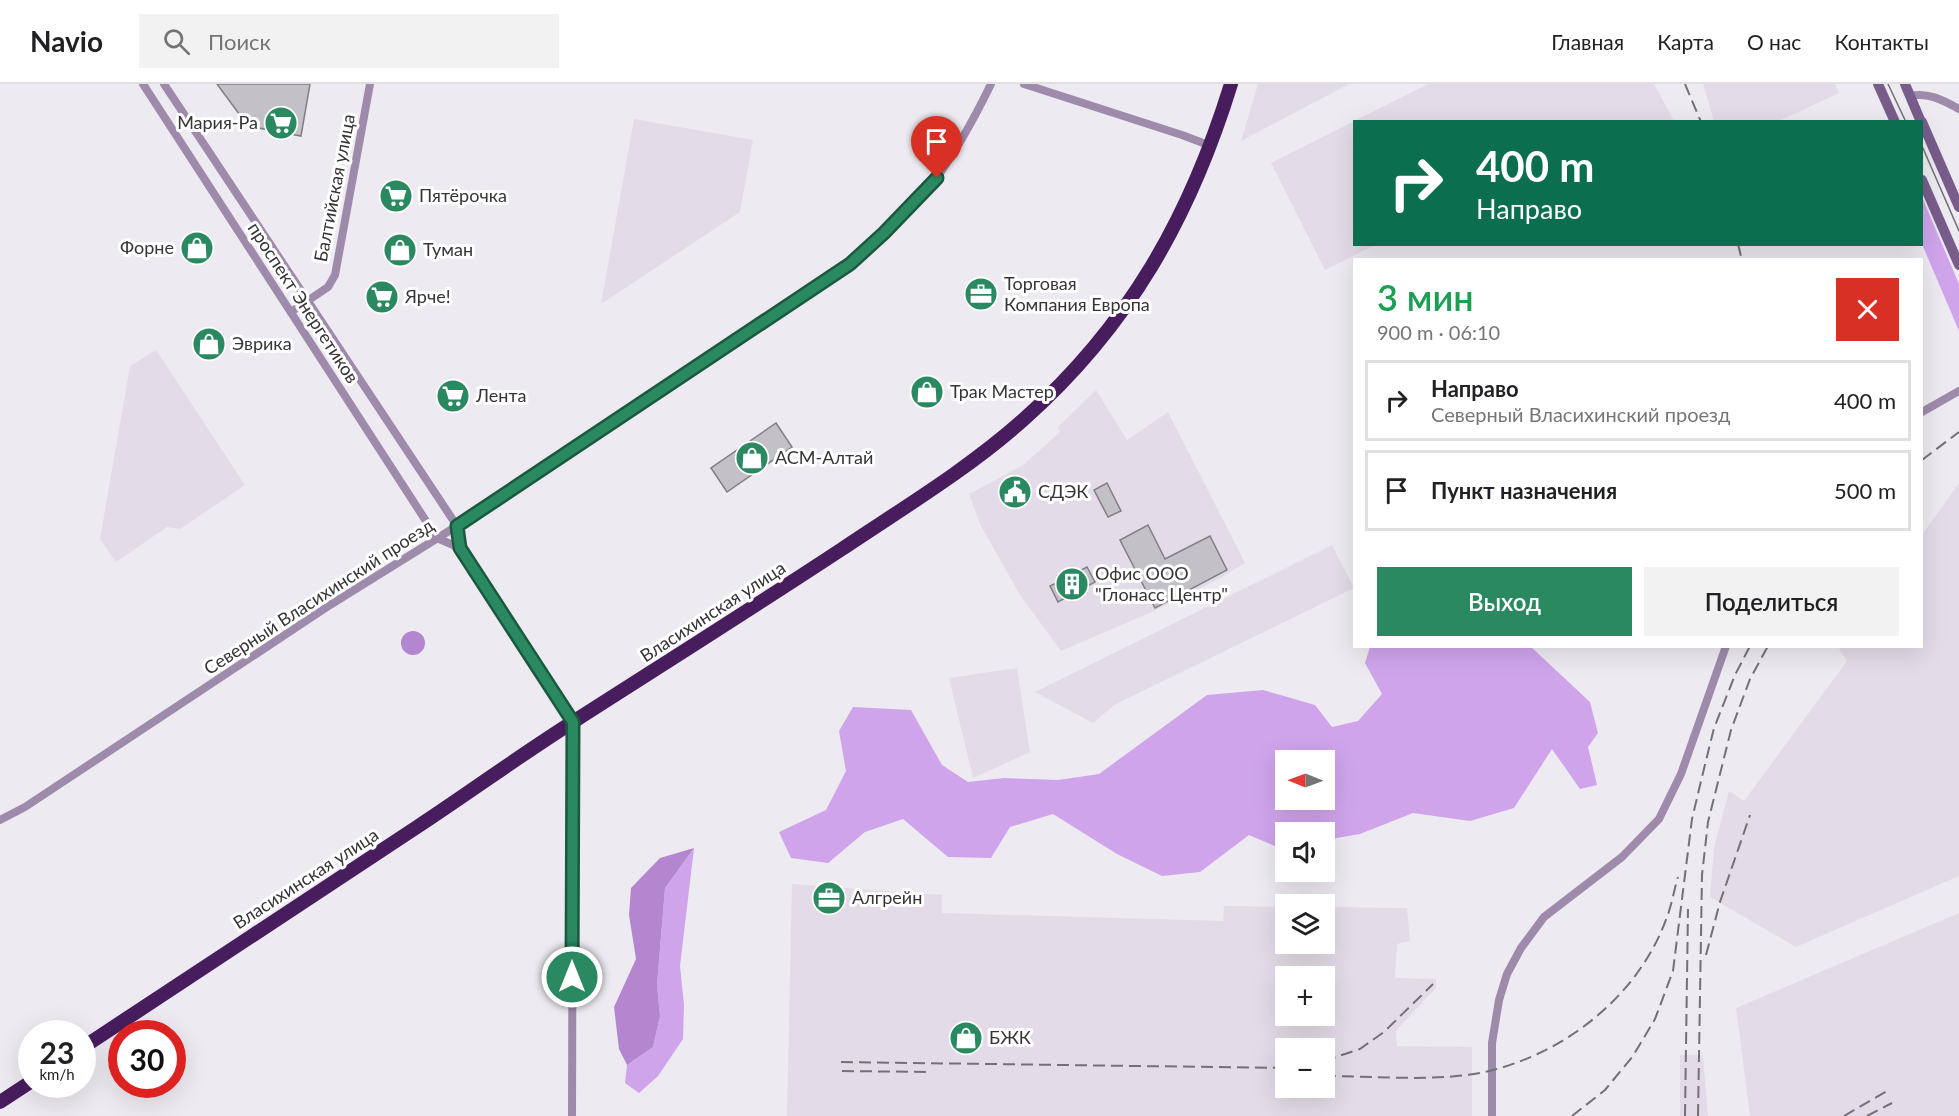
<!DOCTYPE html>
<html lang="ru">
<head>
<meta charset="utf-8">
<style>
	:root { --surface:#fff; --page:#f2f2f2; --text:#202124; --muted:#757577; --line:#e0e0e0; --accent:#2a8961 }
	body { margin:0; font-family:Lato,sans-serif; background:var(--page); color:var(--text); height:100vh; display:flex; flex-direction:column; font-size:22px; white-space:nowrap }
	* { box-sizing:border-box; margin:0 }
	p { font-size:20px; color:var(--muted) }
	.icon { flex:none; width:33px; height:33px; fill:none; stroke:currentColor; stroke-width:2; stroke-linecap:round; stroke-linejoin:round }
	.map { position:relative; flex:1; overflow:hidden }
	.side { position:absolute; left:1353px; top:174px; width:570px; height:390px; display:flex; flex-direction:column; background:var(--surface); border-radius:0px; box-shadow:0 6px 24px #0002 }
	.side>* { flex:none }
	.banner { position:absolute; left:1353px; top:36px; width:570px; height:126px; border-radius:0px; box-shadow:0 6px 24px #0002; background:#0b6e4f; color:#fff; overflow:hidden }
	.needle { width:39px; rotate:271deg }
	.fabs { position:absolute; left:1275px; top:666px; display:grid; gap:12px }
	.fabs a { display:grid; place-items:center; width:60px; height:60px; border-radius:0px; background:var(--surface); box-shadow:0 6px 24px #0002; font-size:30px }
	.speed { position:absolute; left:18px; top:936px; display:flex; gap:12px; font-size:30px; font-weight:700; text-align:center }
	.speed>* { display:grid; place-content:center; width:78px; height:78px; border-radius:50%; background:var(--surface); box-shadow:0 6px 24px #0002; line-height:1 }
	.speed small { font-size:15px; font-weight:400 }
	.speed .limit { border:9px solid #d22; background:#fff; color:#111 }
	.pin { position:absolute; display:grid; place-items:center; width:51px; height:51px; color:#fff; margin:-62px -26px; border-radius:50% 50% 50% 0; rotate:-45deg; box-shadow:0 0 6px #0007 }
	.pin .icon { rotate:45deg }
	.me { position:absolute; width:66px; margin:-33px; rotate:0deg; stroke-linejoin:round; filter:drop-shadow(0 0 4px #0008) }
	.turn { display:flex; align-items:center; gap:21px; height:126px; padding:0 24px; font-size:27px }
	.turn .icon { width:78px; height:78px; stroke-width:2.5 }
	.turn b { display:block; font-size:42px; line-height:51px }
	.round { display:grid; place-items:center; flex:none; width:63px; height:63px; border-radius:0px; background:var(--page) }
	.headline { display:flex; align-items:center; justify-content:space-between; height:102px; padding:0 24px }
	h1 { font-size:36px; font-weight:600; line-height:45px; color:#1e9e55 }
	.primary-button { display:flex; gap:12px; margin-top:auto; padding:12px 24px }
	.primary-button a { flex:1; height:69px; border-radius:0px; background:var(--accent); color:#fff; font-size:24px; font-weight:600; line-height:69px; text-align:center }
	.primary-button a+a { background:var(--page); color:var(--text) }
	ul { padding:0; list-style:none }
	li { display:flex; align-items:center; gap:18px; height:81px; margin:0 12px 9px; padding:0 12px; border:3px solid var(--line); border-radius:0px }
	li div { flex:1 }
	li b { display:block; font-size:22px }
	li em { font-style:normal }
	header { display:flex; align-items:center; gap:36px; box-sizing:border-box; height:84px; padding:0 30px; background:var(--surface); border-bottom:2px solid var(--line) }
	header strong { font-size:28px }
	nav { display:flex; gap:33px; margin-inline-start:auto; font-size:21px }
	.search { width:420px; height:54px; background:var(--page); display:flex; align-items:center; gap:15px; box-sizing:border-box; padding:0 21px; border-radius:0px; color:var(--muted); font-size:22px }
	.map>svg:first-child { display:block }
	.built { fill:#e3dce8; fill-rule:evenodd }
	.green { fill:#cfa4eb; fill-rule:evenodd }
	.water { fill:#b386cf }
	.building { fill:#c4c0c7; stroke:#827e85; stroke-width:1.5 }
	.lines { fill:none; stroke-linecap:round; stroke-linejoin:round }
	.street { stroke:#9e8bab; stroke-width:8 }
	.secondary { stroke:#785d8b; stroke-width:10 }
	.highway { stroke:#471d5e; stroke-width:14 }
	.tram { stroke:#737175; stroke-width:1.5 }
	.rail { stroke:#737175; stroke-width:2; stroke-dasharray:12 6; stroke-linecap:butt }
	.route-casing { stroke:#1b593f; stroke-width:15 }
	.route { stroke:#2a8961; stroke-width:10 }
	.labels { text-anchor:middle; stroke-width:6; stroke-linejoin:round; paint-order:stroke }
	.poi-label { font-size:18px; fill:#363437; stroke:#fff; text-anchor:start }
	.street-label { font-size:18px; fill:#363437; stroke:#fff }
</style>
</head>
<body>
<header>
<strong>Navio</strong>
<div class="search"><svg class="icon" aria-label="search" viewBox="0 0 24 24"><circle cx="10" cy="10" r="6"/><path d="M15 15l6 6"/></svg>Поиск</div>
<nav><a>Главная</a><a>Карта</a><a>О нас</a><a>Контакты</a></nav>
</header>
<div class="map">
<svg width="1959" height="1032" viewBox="0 0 1959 1032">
	<rect width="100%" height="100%" fill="#eeeaf1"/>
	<g class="built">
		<path d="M1258,0H1349L1241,57Z"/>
		<path d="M1428,0H1654L1674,37L1354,38V160L1375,161L1325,186L1271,79Z"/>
		<path d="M1703,0H1835L1839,9L1779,37H1714Z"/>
		<path d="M634,35L753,56L740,128L601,220Z"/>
		<path d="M156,266L245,401L180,445L167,443L116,478L100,455L130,282Z"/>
		<path d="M1096,306L1127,356L1168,328L1245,479L1219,495L1154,527L1061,567L1020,511L981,442L969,410L1022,382L1060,348L1058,343Z"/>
		<path d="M1959,399V792L1796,863L1710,813L1714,764L1729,707L1744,717L1847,577L1839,565L1841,563L1922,562V451Z"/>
		<path d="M1332,461L1354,504L1114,621L1093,639L1035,608Z"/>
		<path d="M1017,584L1030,668L973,694L949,594Z"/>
		<path d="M792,800L942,811V829L1223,837L1224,822L1285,823L1286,860H1324L1325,823L1407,824L1410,857L1397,860L1395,894L1436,895V904L1396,947L1397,962L1472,963V1032H787ZM1324,892V932H1286V892ZM1286,964H1324V1004H1286Z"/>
		<path d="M1959,829V1032H1750L1736,924Z"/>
		<path d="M1680,971H1703L1708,1032H1680Z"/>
	</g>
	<g class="green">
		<path d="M1922,113L1959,200V247L1922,160Z"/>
		<path d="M1530,562L1590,618L1598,649L1588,663L1597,701L1580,705L1552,665L1514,724L1470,737L1413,729L1360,750L1325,756L1324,748H1286L1285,761L1277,763L1249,751L1200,788L1162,792L1117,770L1053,730L1010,743L991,774L948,773L903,735L865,748L828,779L791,774L779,748L826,726L846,687L839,647L853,623L911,626L942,681L968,698L1004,694L1058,696L1099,690L1207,611L1263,606L1315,621L1332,643L1358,637L1382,610L1365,579L1370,563ZM1286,676H1324V716H1286Z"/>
		<path d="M694,764L680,882L684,921L683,955L658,992L639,1009L625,999L627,981L653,963L660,932L657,901L665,804Z"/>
	</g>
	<g class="water">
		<circle cx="413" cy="559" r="12"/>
		<path d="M694,764L665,804L657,901L660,932L653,963L627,981L619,965L614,923L636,875L629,831L631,804L660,774Z"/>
	</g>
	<g class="building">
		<path d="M217,0H310L301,52L248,42Z"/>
		<path d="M776,339L792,363L727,408L711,384Z"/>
		<path d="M1107,399L1121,427L1108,433L1094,406Z"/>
		<path d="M1148,441L1165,475L1210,452L1227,486L1155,524L1120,456Z"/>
		<path d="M1087,483L1095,498L1058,518L1050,502Z"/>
	</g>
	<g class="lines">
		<g class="street">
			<path d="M143,0L437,454L460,464"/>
			<path d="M164,0L457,442L460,464L573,638L572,1032"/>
			<path d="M1024,0L1182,51L1211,62"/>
			<path d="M1910,12C1928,8 1943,16 1959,25"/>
			<path d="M291,228L328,203L335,191L370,0"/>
			<path d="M1922,328L1959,307"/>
			<path d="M0,736L25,723L330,521L457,442L850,180C879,155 912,127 935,96C957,66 975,33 991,0"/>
			<path d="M1492,1032V959L1499,916L1507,890L1521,864L1544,833L1622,773L1659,735L1681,690L1726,562"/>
		</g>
		<g class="secondary">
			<path d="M1878,0L1895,38"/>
			<path d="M1905,0L1921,38"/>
			<path d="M1922,38L1959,123"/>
			<path d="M1922,96L1959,181"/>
		</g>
		<g class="highway">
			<path d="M82,964C194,890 305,817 417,743C470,708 522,670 576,636C665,579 754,523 842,465C903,424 968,385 1023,336C1129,242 1190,133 1231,0"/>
			<path d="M0,1018L32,997"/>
		</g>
		<g class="tram">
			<path d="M1888,0L1906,38"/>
			<path d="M1922,62L1959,147"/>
		</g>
		<g class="rail">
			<path d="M1685,0L1701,38"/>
			<path d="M1738,160L1742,176"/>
			<path d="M1922,376L1959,348"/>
			<path d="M1706,871L1720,818L1750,731"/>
			<path d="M1324,977L1360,965L1384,948L1433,900"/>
			<path d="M841,978L1286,984"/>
			<path d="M842,987L932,988"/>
			<path d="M1324,992C1376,992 1444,999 1493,986C1570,966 1640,909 1667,833C1672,820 1674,806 1678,793"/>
			<path d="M1572,1032L1605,1006L1633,972L1655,935L1673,887L1692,735L1702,693L1714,644L1735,591L1750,562"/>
			<path d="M1685,1032L1688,825"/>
			<path d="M1698,1032L1702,791L1708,738L1731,646L1750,595L1768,562"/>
			<path d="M1844,1032L1887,1007"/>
			<path d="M1867,1032L1892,1019"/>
		</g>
	</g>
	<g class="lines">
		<defs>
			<path id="route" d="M572,893L573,638L460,464L457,442L850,180L884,149L937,94"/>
		</defs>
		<use href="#route" class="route-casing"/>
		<use href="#route" class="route"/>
	</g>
	<defs>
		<symbol id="supermarket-disc" viewBox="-11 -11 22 22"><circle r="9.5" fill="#2a8961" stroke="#fff"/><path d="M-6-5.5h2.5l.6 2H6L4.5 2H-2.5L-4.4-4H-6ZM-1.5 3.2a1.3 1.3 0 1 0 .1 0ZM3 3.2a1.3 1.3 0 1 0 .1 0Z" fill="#fff"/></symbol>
		<symbol id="shop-disc" viewBox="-11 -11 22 22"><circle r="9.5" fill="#2a8961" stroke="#fff"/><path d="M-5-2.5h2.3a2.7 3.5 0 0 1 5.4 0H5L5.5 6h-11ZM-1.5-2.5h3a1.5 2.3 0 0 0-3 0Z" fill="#fff"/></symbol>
		<symbol id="office-disc" viewBox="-11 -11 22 22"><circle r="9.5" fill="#2a8961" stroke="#fff"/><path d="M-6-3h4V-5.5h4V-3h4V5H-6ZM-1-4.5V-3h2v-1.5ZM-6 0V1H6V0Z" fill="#fff"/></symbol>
		<symbol id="civic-disc" viewBox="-11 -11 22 22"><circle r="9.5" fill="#2a8961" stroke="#fff"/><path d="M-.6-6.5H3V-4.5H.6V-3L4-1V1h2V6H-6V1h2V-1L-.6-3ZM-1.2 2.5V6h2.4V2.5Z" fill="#fff"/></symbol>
		<symbol id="building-disc" viewBox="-11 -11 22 22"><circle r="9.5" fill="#2a8961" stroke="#fff"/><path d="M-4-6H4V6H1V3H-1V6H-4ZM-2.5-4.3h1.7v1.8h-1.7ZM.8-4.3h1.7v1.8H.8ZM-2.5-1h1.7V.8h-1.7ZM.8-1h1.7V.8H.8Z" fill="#fff"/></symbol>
	</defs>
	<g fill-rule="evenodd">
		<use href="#supermarket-disc" x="262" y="20" width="38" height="38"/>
		<use href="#supermarket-disc" x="377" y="93" width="38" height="38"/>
		<use href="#shop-disc" x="178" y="145" width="38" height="38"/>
		<use href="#shop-disc" x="381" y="147" width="38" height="38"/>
		<use href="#office-disc" x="962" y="191" width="38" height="38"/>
		<use href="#supermarket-disc" x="363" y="194" width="38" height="38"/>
		<use href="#shop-disc" x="190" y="241" width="38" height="38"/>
		<use href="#shop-disc" x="908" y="289" width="38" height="38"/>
		<use href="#supermarket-disc" x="434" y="293" width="38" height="38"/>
		<use href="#shop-disc" x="733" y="355" width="38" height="38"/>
		<use href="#civic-disc" x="996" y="389" width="38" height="38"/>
		<use href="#building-disc" x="1053" y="481" width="38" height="38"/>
		<use href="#office-disc" x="810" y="795" width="38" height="38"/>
		<use href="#shop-disc" x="947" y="935" width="38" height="38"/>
	</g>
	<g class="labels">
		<g class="poi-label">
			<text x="258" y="45" text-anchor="end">Мария-Ра</text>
			<text x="419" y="118">Пятёрочка</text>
			<text x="174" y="170" text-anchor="end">Форне</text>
			<text x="423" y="172">Туман</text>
			<text x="1004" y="206">Торговая<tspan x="1004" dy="21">Компания Европа</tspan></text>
			<text x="405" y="219">Ярче!</text>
			<text x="232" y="266">Эврика</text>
			<text x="950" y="314">Трак Мастер</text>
			<text x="476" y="318">Лента</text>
			<text x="775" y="380">АСМ-Алтай</text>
			<text x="1038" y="414">СДЭК</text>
			<text x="1095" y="496">Офис ООО<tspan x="1095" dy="21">"Глонасс Центр"</tspan></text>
			<text x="852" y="820">Алгрейн</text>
			<text x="989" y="960">БЖК</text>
		</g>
		<g class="street-label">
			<text transform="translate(335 104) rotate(-79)" y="6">Балтийская улица</text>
			<text transform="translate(303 219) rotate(57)" y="6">проспект Энергетиков</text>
			<text transform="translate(319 513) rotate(-33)" y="6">Северный Власихинский проезд</text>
			<text transform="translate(713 528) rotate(-33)" y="6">Власихинская улица</text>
			<text transform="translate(306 795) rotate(-33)" y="6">Власихинская улица</text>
		</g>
	</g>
</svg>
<div class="fabs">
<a><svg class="needle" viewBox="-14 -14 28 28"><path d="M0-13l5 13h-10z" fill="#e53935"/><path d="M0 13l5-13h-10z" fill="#757577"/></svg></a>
<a><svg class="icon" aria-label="sound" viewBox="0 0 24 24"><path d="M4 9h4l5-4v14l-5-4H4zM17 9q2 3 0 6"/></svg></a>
<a><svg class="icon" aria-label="layers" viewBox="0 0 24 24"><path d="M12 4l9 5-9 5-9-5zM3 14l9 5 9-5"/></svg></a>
<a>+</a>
<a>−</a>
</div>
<div class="speed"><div>23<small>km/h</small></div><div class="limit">30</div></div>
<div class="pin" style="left:937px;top:94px;background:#d93025"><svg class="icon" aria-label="arrive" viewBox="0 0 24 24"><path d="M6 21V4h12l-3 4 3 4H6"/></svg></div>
<svg class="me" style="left:572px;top:893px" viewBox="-20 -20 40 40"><circle r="17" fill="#2a8961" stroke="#fff" stroke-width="3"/><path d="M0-11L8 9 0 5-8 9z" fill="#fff"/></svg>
<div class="banner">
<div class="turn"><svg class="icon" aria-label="right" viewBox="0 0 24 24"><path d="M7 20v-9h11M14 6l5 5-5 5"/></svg><div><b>400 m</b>Направо</div></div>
</div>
<section class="side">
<div class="headline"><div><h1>3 мин</h1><p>900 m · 06:10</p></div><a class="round" style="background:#d93025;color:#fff"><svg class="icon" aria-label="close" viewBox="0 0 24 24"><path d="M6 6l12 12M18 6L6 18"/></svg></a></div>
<ul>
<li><svg class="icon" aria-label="right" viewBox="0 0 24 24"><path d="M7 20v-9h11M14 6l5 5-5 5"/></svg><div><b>Направо</b><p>Северный Власихинский проезд</p></div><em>400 m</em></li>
<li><svg class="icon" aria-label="arrive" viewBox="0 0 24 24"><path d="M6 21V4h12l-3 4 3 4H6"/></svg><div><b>Пункт назначения</b></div><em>500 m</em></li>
</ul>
<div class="primary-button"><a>Выход</a><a>Поделиться</a></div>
</section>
</div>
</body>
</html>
